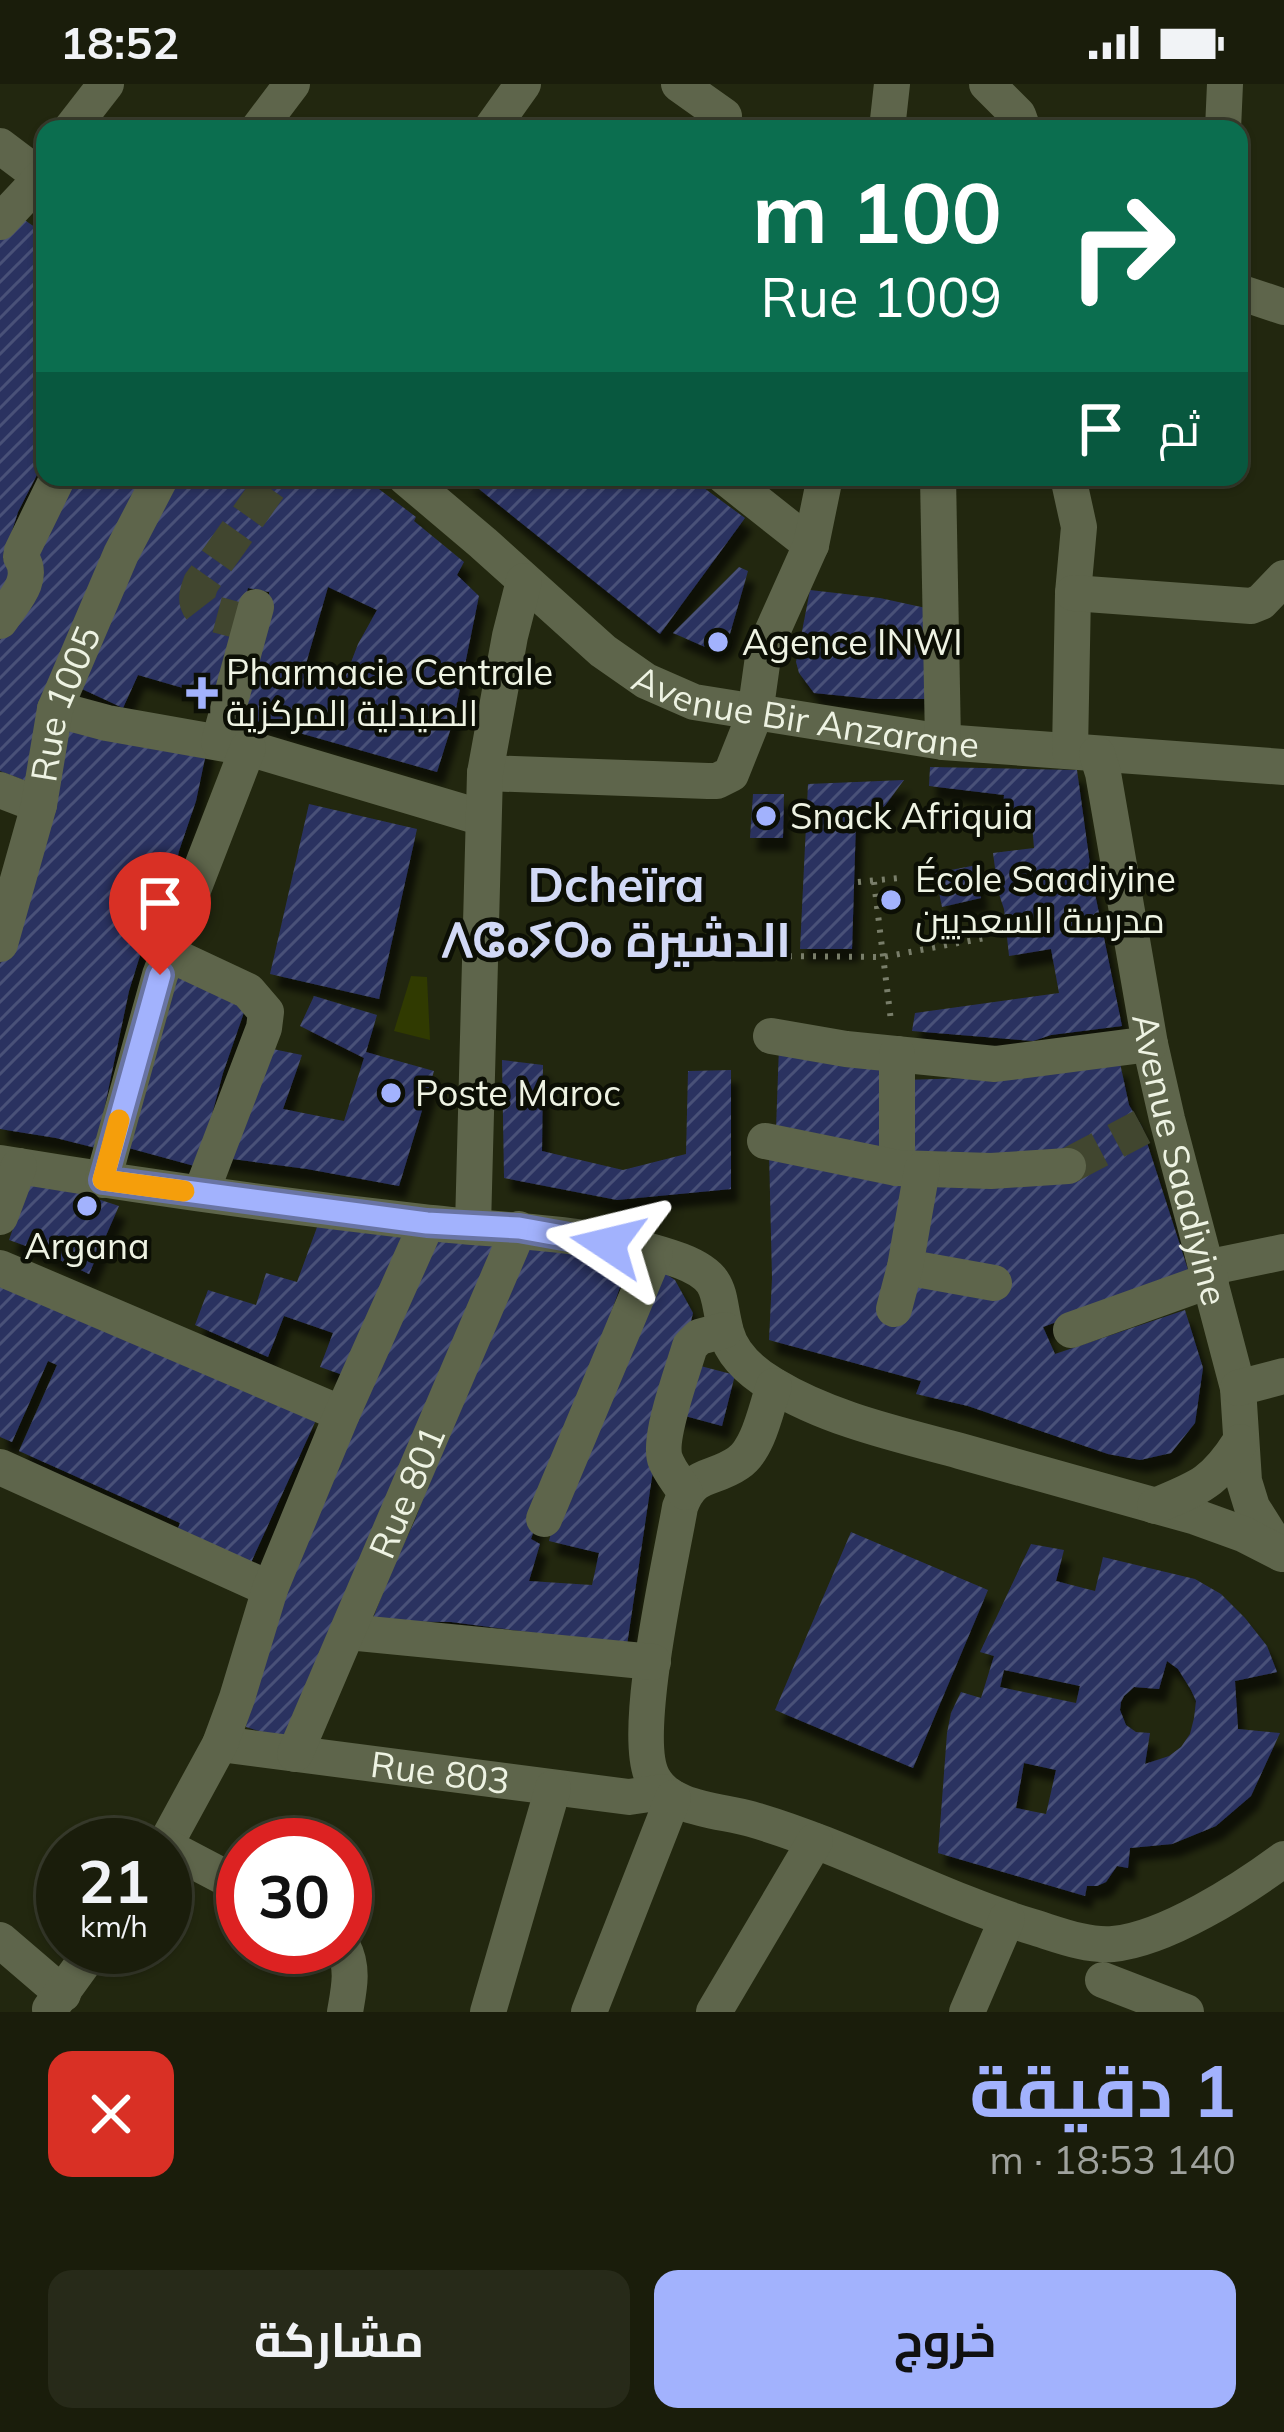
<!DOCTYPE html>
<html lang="ar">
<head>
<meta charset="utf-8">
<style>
	:root { --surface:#1a1d0b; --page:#272a19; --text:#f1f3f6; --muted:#9fa29d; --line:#383b2c; --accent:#a2b2fd }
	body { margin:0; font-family:Mulish,Cairo,"Noto Sans Tifinagh",sans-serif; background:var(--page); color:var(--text); direction:rtl; height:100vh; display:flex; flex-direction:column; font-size:45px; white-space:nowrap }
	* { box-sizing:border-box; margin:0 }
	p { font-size:39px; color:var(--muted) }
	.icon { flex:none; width:66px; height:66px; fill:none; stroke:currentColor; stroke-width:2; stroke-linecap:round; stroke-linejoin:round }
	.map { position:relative; height:1928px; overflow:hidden; direction:ltr }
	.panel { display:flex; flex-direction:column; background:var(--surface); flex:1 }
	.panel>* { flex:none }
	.guide { position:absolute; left:36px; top:36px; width:1212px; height:366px; border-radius:24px; box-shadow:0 3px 9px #0004,0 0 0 3px var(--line); direction:rtl; background:#0b6e4f; color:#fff; overflow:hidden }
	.speed { position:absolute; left:36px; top:1734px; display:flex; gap:24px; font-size:60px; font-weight:700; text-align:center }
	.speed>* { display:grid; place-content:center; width:156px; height:156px; border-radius:50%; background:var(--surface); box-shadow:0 3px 9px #0004,0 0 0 3px var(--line); line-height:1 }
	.speed small { font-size:30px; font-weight:400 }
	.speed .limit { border:18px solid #d22; background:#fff; color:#111 }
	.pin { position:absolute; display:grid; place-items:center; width:102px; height:102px; color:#fff; margin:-123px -51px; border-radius:50% 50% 50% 0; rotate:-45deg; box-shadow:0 0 12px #0007 }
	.pin .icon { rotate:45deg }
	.me { position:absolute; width:132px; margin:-66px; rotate:280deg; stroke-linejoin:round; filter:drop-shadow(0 0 9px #0008) }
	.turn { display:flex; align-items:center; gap:42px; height:252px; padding:0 48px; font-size:54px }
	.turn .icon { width:156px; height:156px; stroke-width:2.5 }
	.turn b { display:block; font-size:84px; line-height:102px }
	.then { display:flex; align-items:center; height:114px; padding:0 48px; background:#0003; gap:24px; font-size:45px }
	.round { display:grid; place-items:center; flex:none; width:126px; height:126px; border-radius:24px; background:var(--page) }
	.head { display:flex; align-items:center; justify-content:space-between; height:204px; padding:0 48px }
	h1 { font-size:72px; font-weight:700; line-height:90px; color:var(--accent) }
	.primary-button { display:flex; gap:24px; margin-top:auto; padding:24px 48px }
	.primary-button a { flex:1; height:138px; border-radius:24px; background:var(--accent); color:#111; font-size:48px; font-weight:700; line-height:138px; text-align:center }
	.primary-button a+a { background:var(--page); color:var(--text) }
	.status { display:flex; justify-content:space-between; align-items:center; height:84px; padding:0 60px; background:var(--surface); direction:ltr }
	.status svg { height:33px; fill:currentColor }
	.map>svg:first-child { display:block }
	.green { fill:#303a01 }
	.building { fill:url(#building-hatch); fill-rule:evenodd; filter:url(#shadow) }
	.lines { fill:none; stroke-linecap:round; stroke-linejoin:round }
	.minor-tunnel { stroke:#41462f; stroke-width:36; stroke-dasharray:36 18; stroke-linecap:butt }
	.path { stroke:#797e6a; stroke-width:6; stroke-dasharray:3 9; stroke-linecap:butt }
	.minor { stroke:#5e654b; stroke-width:36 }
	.route-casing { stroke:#6974a4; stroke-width:30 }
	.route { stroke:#a2b2fd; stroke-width:21 }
	.slow { stroke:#f59e0b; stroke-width:21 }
	.poi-dot { fill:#a2b2fd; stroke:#0c0f05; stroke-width:4.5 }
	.labels { text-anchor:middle; stroke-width:9; stroke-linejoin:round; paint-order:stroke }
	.poi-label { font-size:36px; fill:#eef3e3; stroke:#0c0f05; text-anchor:start }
	.street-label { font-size:36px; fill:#eef3e3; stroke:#0c0f05 }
	.district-label { font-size:48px; font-weight:bold; fill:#d2d9f6; stroke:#0c0f05 }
</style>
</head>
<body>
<div class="status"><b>18:52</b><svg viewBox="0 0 49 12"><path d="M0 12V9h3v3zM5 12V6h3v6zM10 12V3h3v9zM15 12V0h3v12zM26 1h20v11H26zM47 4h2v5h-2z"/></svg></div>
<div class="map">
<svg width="1284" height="1928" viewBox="0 0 1284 1928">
	<defs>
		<pattern id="building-hatch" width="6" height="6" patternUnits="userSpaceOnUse" patternTransform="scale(3)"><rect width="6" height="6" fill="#2b3361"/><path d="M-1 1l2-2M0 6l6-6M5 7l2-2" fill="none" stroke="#4a5178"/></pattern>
		<filter id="shadow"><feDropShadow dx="7" dy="13" stdDeviation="3" flood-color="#0009"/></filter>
	</defs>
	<rect width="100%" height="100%" fill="#22270f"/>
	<path class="green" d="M411,892L427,893L430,956L394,947Z"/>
	<g class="building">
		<path d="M10,126L45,150V375L18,428L3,475L18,485L0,517V141Z"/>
		<path d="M66,393H153L29,698L0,687V556L42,479L30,471Z"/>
		<path d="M172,393H363L416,433L414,437L464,478L457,491L479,512L454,634L437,688L229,629L269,518V508L248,504L214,613L138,591L123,624L69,599ZM328,503L377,526L358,560L343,599L303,590Z"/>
		<path d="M464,393H689L745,434L660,550Z"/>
		<path d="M739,483L748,487L729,553L723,561L712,566L673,549Z"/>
		<path d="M810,506L880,514L935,526V615H874L814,609L799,589L796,578Z"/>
		<path d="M60,639L208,660L196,717L179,767L165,826L150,864L143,862L129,907L96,1064L56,1054L0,1045V880Z"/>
		<path d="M930,683L1077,686L1092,795L1122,942L1051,951L1033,957L912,947L915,929L1059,909L1051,865L1009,872L1004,825L998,807L993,769L1034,764L1031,728L1003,729L1004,711L929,702Z"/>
		<path d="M904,696L881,727L856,737L852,865H800L808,700Z"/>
		<path d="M753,710H784L783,754H750Z"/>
		<path d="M309,720L417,745L379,915L270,890Z"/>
		<path d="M977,781L981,814L942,823L935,789Z"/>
		<path d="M168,880L250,911L223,989L198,1083L114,1060Z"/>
		<path d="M314,912L377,931L366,968L434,987L399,1102L307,1085L217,1073L258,962L302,971L283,1025L344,1037L364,974L300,942Z"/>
		<path d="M779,963L891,977L890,1071L776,1045Z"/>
		<path d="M502,976L543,981L542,1067L623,1086L686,1070L688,987L731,986V1105L617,1116L504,1094Z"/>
		<path d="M1120,979L1129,1021L1142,1043L1189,1189L1043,1243L1055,1270L1185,1226L1203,1284L1195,1339L1171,1369L1140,1376L1108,1370L968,1322L916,1310L921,1297L769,1256L772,1194L769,1068L913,1100L886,1225L900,1230L907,1191L945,1201L1002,1209L1006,1193L920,1175L932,1122L936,1087L1018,1093L1069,1088L1068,1075L974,1079L904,1077L903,996L1002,993Z"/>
		<path d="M32,1089L70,1106L119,1122L89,1190L43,1168L9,1156Z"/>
		<path d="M320,1135L407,1142L346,1292L320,1283L333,1249L284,1232L268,1273L195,1241L208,1206L256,1221L266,1189L297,1198Z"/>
		<path d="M424,1150L503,1158L292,1657L246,1643L249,1609Z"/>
		<path d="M528,1155L630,1175L531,1455L540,1460L529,1497L592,1501L599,1469L549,1457L560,1413L652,1181L675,1196L693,1229L652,1393L627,1561L451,1538L372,1537L390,1490L415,1436L455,1328Z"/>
		<path d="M0,1195L316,1336L248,1485L176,1450L180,1439L19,1367L57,1281L48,1277L12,1358L0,1353Z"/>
		<path d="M689,1279L735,1291L722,1342L674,1329Z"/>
		<path d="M851,1448L988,1506L913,1684L775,1626Z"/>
		<path d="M1031,1460L1064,1466L1056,1497L1095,1507L1103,1473L1195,1495L1221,1510L1245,1534L1267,1562L1277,1588L1235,1597L1238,1645L1280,1649L1251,1712L1216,1742L1172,1760L1130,1764L1128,1784L1117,1782L1106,1798L1097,1802H1087L1085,1812L938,1769L947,1649L951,1629L961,1608L981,1614L994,1572L980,1568ZM1167,1577L1178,1585L1191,1606L1196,1617L1194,1634L1190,1650L1181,1663L1169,1672L1145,1680L1150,1649L1136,1648L1126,1641L1120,1626L1121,1618L1124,1612L1134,1603L1159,1605ZM1004,1586L1080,1602L1076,1619L1000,1603ZM1024,1679L1056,1686L1046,1730L1016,1724Z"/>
	</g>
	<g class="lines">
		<g class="minor-tunnel">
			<path d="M252,540L203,527C194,518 197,510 201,499L276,393"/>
			<path d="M1068,1082L1142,1043"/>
		</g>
		<g class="path">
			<path d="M858,798L899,794"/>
			<path d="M874,798L891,937"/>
			<path d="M777,872L883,873L985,854"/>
		</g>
		<g class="minor">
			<path d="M679,0L724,32"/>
			<path d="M987,0L1018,31L1023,45"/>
			<path d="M71,45L106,0"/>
			<path d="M258,45L292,0"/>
			<path d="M491,45L523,0"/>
			<path d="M887,45L892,0"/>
			<path d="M1223,45L1225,0"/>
			<path d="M0,62L45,96"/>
			<path d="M0,138L41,94"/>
			<path d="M1239,208L1284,223"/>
			<path id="s1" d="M405,393L483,459L603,567L646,597L694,618L943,658L1284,683"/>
			<path d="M725,393L811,461"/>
			<path d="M938,393L943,658"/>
			<path d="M1068,393L1079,443L1073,509L1070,667"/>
			<path d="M1073,509L1251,522L1261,518L1284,494"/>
			<path d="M0,537C13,517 36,496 21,473L22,467L58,393"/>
			<path d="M55,625L107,639L248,664L483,734"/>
			<path d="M219,658L256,523"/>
			<path id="s2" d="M1097,670L1103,689L1150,960L1167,1035L1238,1304L1244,1397L1252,1423L1281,1469"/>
			<path d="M485,689L708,697H717L731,690L755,630L764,566L811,461L825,393"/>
			<path d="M0,706L39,721"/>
			<path id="s3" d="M0,860L39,721L55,625L121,470L161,393"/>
			<path d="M169,870L248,907L266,928L264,944L201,1109"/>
			<path d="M771,952L846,965L995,980L1150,960"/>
			<path d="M897,970V1084"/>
			<path d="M765,1057L897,1084L991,1087L1068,1082"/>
			<path d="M0,1079C140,1102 281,1122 422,1138C508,1148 598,1147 681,1177C725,1194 716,1211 726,1248C732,1271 753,1289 773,1301C829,1335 897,1350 960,1367C1039,1389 1117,1411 1196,1433L1243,1450L1282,1470"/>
			<path d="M103,1096L160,891L248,664"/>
			<path d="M0,1133L19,1082"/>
			<path d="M473,1142L485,689L510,552L524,497"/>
			<path d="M905,1183L994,1199"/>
			<path d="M0,1184L342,1330"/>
			<path d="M1206,1184L1284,1168"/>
			<path d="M894,1225L905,1183L922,1086"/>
			<path d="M1071,1246L1211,1196"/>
			<path d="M774,1302C766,1324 759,1365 738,1379C712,1397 693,1387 680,1423C671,1476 630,1653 653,1694C670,1726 720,1726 751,1735C848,1763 937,1814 1033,1843C1059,1851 1086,1862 1113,1860C1166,1855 1242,1806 1284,1775"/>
			<path d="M1238,1304L1284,1292"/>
			<path d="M0,1383L270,1505"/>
			<path d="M685,1408C679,1398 669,1387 665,1375C658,1353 683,1286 690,1262L699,1253L725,1246"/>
			<path d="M1155,1422C1199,1404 1214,1399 1240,1358"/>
			<path d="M544,1435L655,1169"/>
			<path d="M348,1548L653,1578"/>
			<path id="s4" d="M220,1660L629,1713L663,1708"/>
			<path id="s5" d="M295,1670L519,1145"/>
			<path d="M165,1761L220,1660L237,1614L270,1505L342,1330L427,1139"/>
			<path d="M165,1762L243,1803"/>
			<path d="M0,1856L63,1910"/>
			<path d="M343,1863C354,1884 349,1905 345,1928"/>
			<path d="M1103,1896L1186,1928"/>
			<path d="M50,1925L95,1863"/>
			<path d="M488,1928L553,1704"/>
			<path d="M589,1928L673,1714"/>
			<path d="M714,1928L815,1757"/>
			<path d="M967,1928L1007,1835"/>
		</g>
	</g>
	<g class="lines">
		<defs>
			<path id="route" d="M160,891L103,1096L427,1139L519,1144L608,1160"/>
		</defs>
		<use href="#route" class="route-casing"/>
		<use href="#route" class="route"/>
		<path class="slow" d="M119,1036L103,1096L184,1107"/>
	</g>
	<g class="poi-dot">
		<circle cx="718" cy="558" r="12"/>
		<path d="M196 591h12v12h12v12h-12v12h-12v-12h-12v-12h12z"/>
		<circle cx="766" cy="732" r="12"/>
		<circle cx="891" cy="816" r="12"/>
		<circle cx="391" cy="1009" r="12"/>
		<circle cx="87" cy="1122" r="12"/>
	</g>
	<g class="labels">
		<g class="poi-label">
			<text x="742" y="571">Agence INWI</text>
			<text x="226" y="601">Pharmacie Centrale<tspan x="226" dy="41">الصيدلية المركزية</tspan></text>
			<text x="790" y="745">Snack Afriquia</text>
			<text x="915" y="808">École Saadiyine<tspan x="915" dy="41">مدرسة السعديين</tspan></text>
			<text x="415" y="1022">Poste Maroc</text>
			<text x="87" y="1175" text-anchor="middle">Argana</text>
		</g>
		<g class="street-label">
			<text dy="13" stroke="none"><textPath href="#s1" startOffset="480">Avenue Bir Anzarane</textPath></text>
			<text dy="13" stroke="none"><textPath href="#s3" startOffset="249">Rue 1005</textPath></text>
			<text dy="13" stroke="none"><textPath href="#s2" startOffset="414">Avenue Saadiyine</textPath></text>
			<text dy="13" stroke="none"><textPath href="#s5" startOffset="285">Rue 801</textPath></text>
			<text dy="13" stroke="none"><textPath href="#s4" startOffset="222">Rue 803</textPath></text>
		</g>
		<g class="district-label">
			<text x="616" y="818">Dcheïra<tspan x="616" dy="55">ⴷⵛⴰⵢⵔⴰ الدشيرة</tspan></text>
		</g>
	</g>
</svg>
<div class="speed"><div>21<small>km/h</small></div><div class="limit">30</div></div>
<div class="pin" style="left:160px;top:891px;background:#d93025"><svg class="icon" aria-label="arrive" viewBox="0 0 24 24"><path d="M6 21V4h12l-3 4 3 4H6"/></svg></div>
<svg class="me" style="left:608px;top:1160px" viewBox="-20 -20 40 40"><path d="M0-17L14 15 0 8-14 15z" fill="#a2b2fd" stroke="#fff" stroke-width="4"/></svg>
<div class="guide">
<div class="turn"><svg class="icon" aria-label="right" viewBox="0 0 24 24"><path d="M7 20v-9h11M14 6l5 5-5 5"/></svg><div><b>100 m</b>Rue 1009</div></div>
<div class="then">ثم<svg class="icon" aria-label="arrive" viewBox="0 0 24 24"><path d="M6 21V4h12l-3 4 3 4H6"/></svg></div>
</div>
</div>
<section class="panel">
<div class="head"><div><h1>1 دقيقة</h1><p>140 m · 18:53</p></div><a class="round" style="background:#d93025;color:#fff"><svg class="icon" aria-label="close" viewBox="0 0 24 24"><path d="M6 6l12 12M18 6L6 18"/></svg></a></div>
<div class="primary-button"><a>خروج</a><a>مشاركة</a></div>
</section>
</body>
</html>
